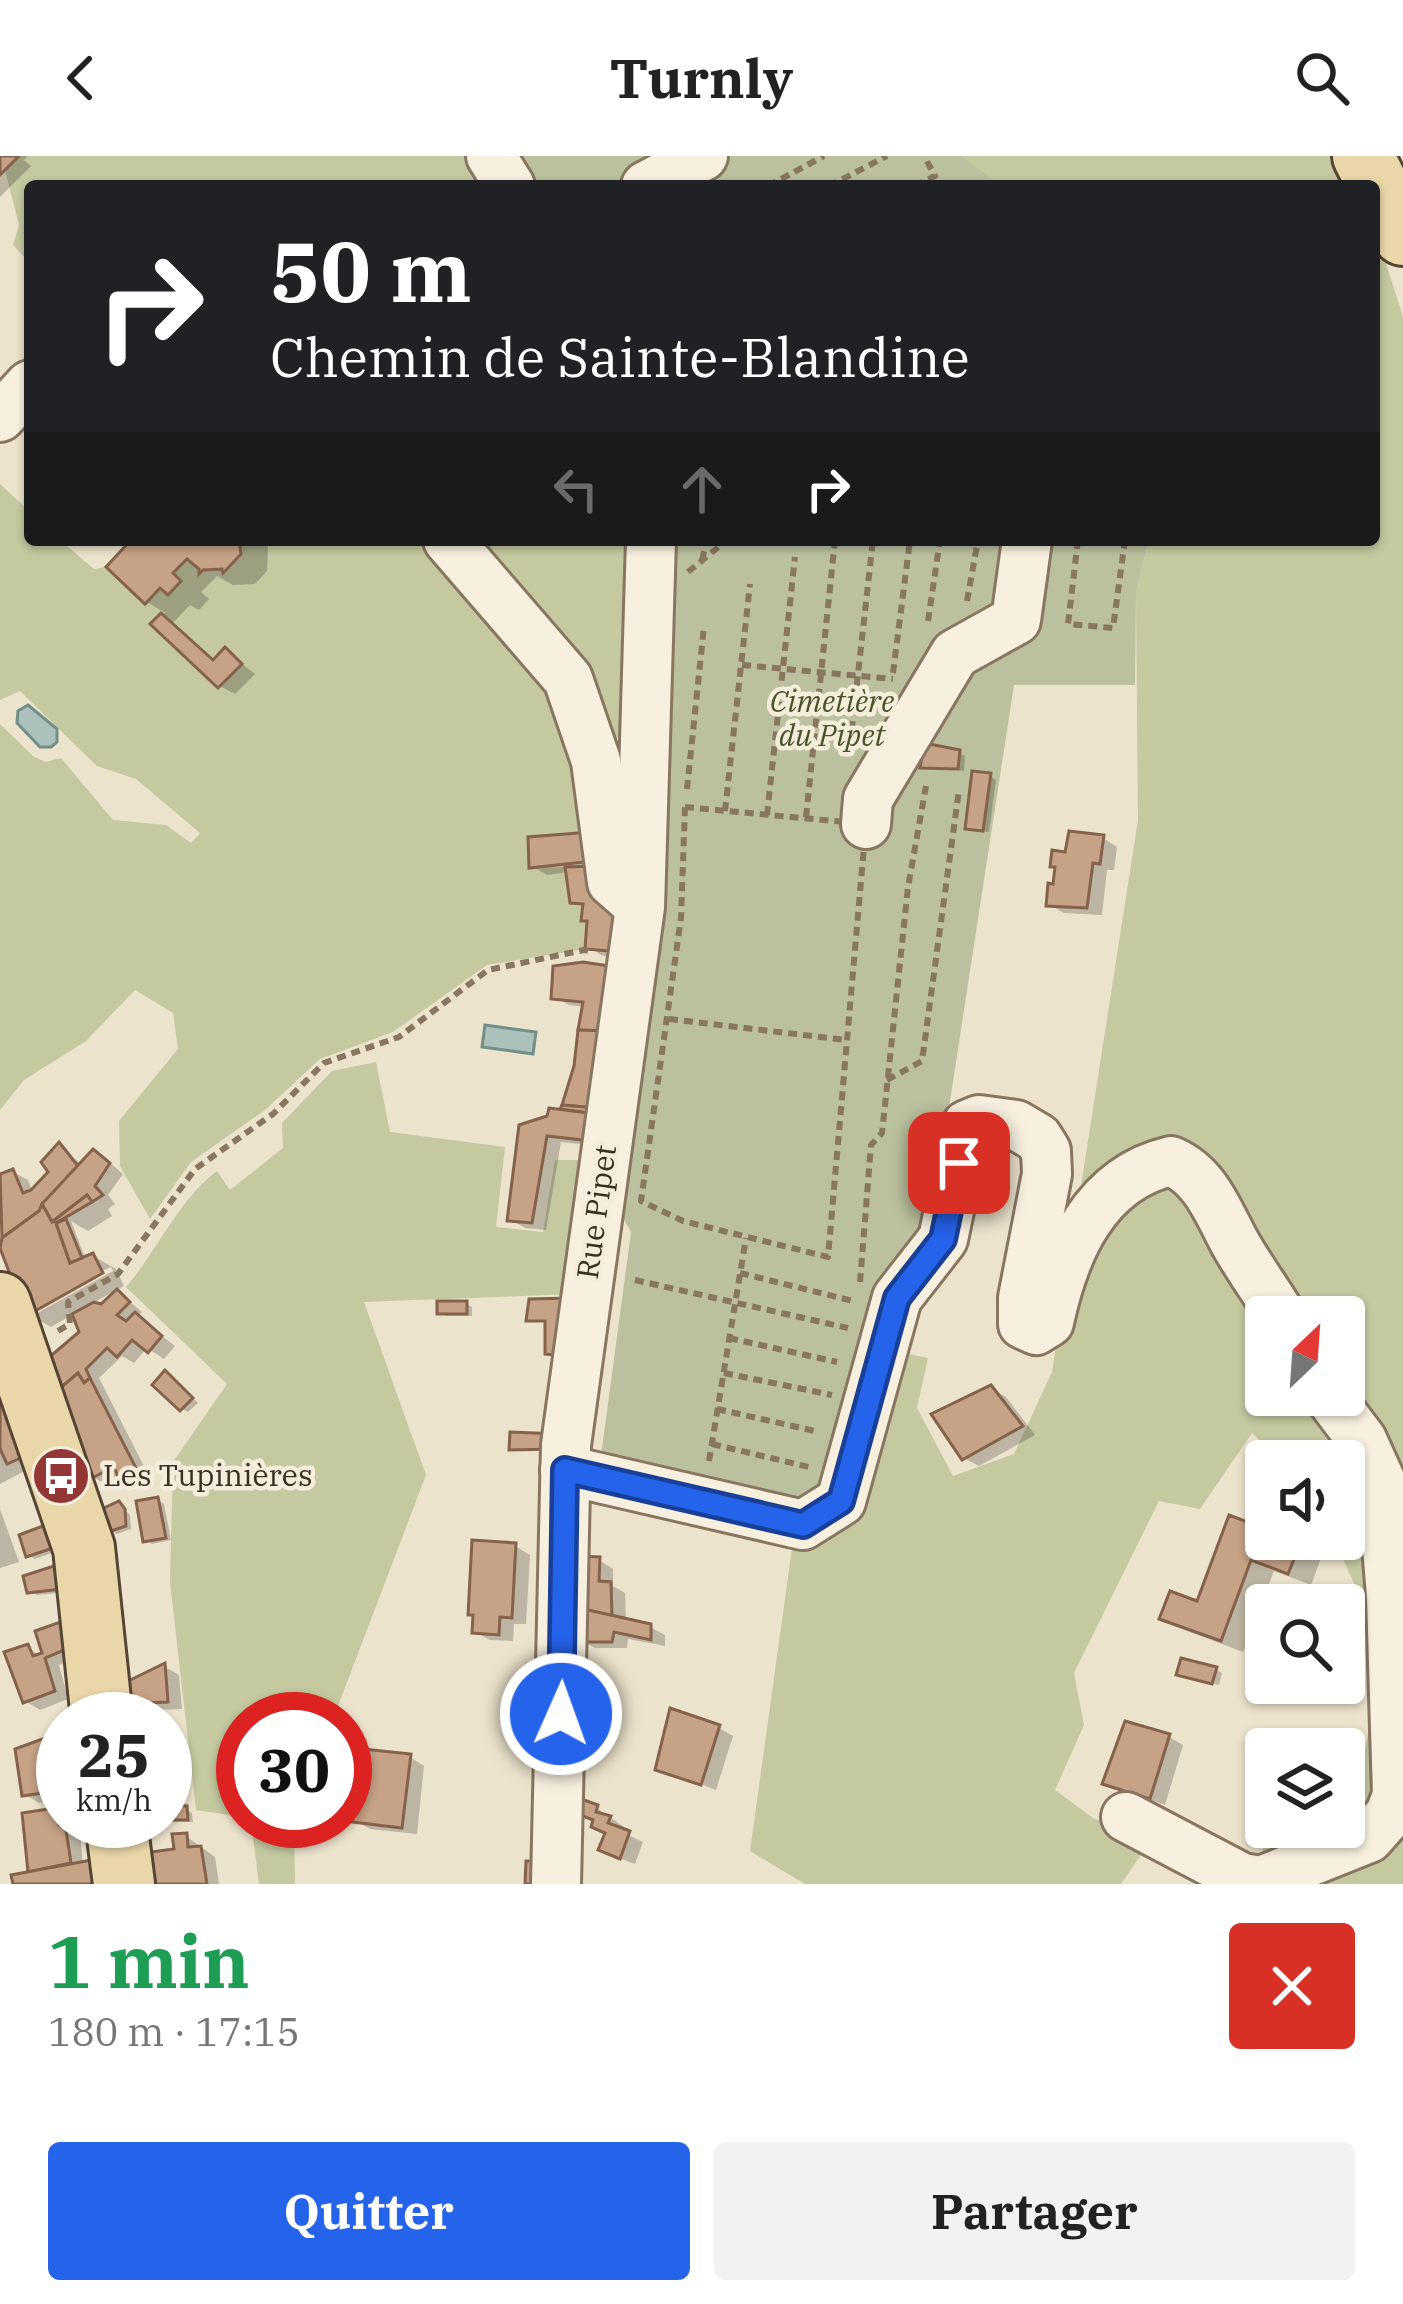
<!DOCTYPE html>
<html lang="fr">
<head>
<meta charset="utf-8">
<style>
	:root { --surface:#fff; --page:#f2f2f2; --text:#222; --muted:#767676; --accent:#2563eb }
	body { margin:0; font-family:"IBM Plex Serif",serif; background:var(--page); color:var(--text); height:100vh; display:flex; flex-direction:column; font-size:45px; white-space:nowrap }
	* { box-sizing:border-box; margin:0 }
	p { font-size:39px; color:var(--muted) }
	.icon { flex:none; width:66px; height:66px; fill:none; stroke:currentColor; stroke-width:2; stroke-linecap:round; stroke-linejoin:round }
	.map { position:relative; height:1728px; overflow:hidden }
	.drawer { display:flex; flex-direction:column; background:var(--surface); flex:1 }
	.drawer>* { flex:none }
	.guide { position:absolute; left:24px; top:24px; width:1356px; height:366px; border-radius:12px; box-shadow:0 3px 9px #0004; background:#202124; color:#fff; overflow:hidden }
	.needle { width:78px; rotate:25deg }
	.tools { position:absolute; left:1245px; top:1140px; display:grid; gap:24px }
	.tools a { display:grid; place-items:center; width:120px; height:120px; border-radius:12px; background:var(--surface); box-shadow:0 3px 9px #0004; font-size:60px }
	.speed { position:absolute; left:36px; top:1536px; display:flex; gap:24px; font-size:60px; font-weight:700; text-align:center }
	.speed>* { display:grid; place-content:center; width:156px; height:156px; border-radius:50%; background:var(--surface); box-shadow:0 3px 9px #0004; line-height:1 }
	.speed small { font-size:30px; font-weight:400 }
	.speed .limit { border:18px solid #d22; background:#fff; color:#111 }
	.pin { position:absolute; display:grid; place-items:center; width:102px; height:102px; color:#fff; margin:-51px; border-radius:24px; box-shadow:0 6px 18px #0006 }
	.me { position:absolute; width:132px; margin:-66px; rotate:2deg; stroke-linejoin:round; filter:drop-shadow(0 0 9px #0008) }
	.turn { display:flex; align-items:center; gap:42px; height:252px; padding:0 48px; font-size:54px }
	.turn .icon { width:156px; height:156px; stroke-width:2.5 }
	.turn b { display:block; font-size:84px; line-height:102px }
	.lanes { display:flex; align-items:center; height:114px; padding:0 48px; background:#0003; justify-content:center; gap:60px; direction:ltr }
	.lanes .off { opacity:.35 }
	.round { display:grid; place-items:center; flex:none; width:126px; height:126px; border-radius:12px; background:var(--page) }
	.headline { display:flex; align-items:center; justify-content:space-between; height:204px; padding:0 48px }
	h1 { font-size:72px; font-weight:700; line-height:90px; color:#1e9e55 }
	.button { display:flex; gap:24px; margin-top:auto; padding:24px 48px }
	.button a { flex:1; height:138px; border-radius:12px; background:var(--accent); color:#fff; font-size:48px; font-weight:700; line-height:138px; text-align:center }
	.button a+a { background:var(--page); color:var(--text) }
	header { display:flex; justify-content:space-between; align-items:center; height:156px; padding:0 48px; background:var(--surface); font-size:54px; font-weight:700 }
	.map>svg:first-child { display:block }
	.green { fill:#c4c9a0; fill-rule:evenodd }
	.cemetery { fill:#bbc09e }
	.water { fill:#acc1bb; stroke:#738f89; stroke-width:3 }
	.shadow { fill:#0003 }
	.building { fill:#c6a286; stroke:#856249; stroke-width:3 }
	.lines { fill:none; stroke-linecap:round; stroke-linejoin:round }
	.minor-casing { stroke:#887661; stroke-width:54 }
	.major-casing { stroke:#564534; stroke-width:66 }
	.path { stroke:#887661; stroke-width:6; stroke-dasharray:9 6; stroke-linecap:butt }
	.minor { stroke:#f7f0df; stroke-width:48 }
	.major { stroke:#ead7a9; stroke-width:60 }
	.route-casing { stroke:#184099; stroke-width:30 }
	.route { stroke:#2563eb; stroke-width:21 }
	.labels { text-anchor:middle; stroke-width:9; stroke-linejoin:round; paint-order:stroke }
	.park-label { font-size:30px; font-style:italic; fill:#49542b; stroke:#f4eddb }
	.street-label { font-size:30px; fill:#3a2f23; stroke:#f4eddb }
	.poi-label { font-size:30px; fill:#3a2f23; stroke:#f4eddb; text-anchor:start }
</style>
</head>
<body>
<header><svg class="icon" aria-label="back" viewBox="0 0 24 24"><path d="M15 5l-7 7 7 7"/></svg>Turnly<svg class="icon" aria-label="search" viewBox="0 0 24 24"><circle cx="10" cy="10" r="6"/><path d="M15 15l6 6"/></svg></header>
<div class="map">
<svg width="1403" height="1728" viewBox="0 0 1403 1728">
	<rect width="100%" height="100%" fill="#ece3cc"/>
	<g class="green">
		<path d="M18,0H479L496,30H30L27,104L13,89L19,69L5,14Z"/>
		<path d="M962,0H1333L1354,30H1002Z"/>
		<path d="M1374,70L1403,161V1728H1230L1257,1707L1272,1671H1344V1601L1364,1598L1385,1496L1334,1383H1344V1305H1281L1252,1277L1200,1353L1159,1345L1074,1517L1084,1569L1055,1634L1093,1662L1149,1687L1121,1728H805L750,1695L793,1385L903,1197L928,1202L917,1252L953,1320L1014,1298L1052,1216L1138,664L1136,437L1149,384H1374ZM1266,1161H1344V1239H1266Z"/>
		<path d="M0,328L30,356V384H60L94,413L106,411L145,448L187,403L230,384H421L487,449L556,546L590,676L529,681L530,712L565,711L570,746L583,748L581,764L587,765L585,793L487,809L393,876L320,903L265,954L191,1006L150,1063L120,1010L119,965L178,893L173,857L135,834L86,885L24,924L0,954V568L34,601L46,606L61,602L113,664L166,669L191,687L200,677L136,623L97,610L20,535L0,544Z"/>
		<path d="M472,384H628L620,572L614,597Z"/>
		<path d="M376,906L390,976L505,991L496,1071L543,1076L555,1004H595L575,1138L364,1146L426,1319L333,1563H243V1661L196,1654L170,1426L173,1306L227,1228L126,1131C158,1094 179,1043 217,1015L230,1034L283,992L282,967L332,915Z"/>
		<path d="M251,1665H294L295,1728H259Z"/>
	</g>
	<g class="cemetery">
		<path d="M507,0H962L1002,30H524Z"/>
		<path d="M666,384H1149L1136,437L1135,529H1014L928,1088L830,1344L799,1361L599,1315L631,1076L620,1057Z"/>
	</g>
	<g class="water">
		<path d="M28,549L57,573V586L51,591H40L17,567L18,555Z"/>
		<path d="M485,869L536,876L533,898L482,891Z"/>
	</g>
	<g class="shadow">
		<path d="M0,0H28L24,4L31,10L0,41Z"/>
		<path d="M135,384H260L268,391L267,415L255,428L233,429L217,420L201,436L209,443L199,454L190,449L173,467L216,506L226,495L255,518L235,538L220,530L154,468L165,457L147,446Z"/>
		<path d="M959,597L965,600L964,615L924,610Z"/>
		<path d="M990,620L996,624L989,676L975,675L969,672Z"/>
		<path d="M589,679L634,802L603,800L588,791L590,767L584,763L585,752L573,745L569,716L547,719L532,710Z"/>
		<path d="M1103,682L1117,691L1114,714H1107L1102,759L1064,757L1049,748L1067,699Z"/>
		<path d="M615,813L606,991L561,986L546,1074L525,1072L510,1063L522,971L587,960L565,947L577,910L585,851L569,849L554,841Z"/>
		<path d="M59,990L82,1009L108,1005L123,1018L108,1039L115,1048L108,1053L112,1060L88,1075L71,1065L86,1104L93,1100L116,1113L124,1130L91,1148L102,1151L118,1136L142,1156L137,1161L175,1190L164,1203L147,1192L134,1207L122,1200L99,1222L150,1322L136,1329L122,1321L107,1329L93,1321L83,1176L75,1157L51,1171L32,1160L113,1115L111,1111L97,1117L6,1081L0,1067V1021L13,1016L28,1024L33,1037L52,1017Z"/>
		<path d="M466,1148L472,1151V1160H446L440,1157Z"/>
		<path d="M171,1222L198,1247L188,1256L182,1253Z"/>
		<path d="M991,1233L1006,1241L1035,1279L979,1310L964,1302Z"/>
		<path d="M0,1234L38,1308L0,1328Z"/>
		<path d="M158,1344L164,1348L171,1384L152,1388L146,1384Z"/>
		<path d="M119,1348L130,1359L131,1373L117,1378L111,1374Z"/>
		<path d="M0,1353L19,1406L0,1412Z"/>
		<path d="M1266,1376V1383H1299L1323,1397L1311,1429L1274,1415L1243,1496L1185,1474L1163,1462L1199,1449Z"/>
		<path d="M23,1381L60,1394L35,1403L29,1399Z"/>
		<path d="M515,1390L530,1399L526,1468H514L513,1485L490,1484L475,1476Z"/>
		<path d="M599,1404L613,1413V1430L625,1437L626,1466L650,1471L665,1479V1490L628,1483L627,1492H595L580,1484Z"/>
		<path d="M26,1422L67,1436L37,1439L30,1435Z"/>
		<path d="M39,1477L83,1500L59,1509L68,1543L40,1554L25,1545L27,1492L47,1503Z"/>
		<path d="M165,1511L179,1519L182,1553L159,1554L156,1563H134L125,1558Z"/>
		<path d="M1216,1514L1222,1517L1219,1529L1186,1521Z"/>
		<path d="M719,1572L733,1580L716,1634L659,1612Z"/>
		<path d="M56,1581L63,1585V1643L39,1647L24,1638Z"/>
		<path d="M1169,1581L1183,1589L1165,1649L1106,1627Z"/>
		<path d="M410,1601L424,1610L417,1678L370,1673L356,1665L359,1631L353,1628Z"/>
		<path d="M165,1652L186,1653L192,1657L193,1666L146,1665H165Z"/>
		<path d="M597,1652L624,1671L622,1676L643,1686L635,1708L616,1701L608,1677L588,1662Z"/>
		<path d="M55,1655L63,1660V1665H70L72,1674L80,1678L83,1708L16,1728L32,1718Z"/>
		<path d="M186,1680L215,1701L219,1728H150Z"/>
	</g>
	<g class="building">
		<path d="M0,0H19L0,19Z"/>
		<path d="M131,384H239L241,398L223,417L222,413L203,414L199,418V413L187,403L173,417L181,425L168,439L160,432L145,448L106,411Z"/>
		<path d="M161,457L213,504L225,491L242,508L218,532L150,468Z"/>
		<path d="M924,587L960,594L958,613L920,612Z"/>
		<path d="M972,615L991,617L983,675L965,673Z"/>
		<path d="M1069,675L1104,679L1100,708L1093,707L1087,752L1046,750L1048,727L1053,728L1055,711H1050L1052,694L1065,696Z"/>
		<path d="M590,676L594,705L529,712L528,681Z"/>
		<path d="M595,710L599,743L622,769L620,796L585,793L587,765H581L583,748L570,747L565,711Z"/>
		<path d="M583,806L616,811L607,875L578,874L583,846L551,843L553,810Z"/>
		<path d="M578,874L607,875L597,952L562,949L574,910Z"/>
		<path d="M562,949L597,952L596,958L560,953Z"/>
		<path d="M549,952L596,958L592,985L547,980L532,1067L507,1065L519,969L547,960Z"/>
		<path d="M59,986L78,1010L39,1055L2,1082L0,1018L13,1013L23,1037L31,1034L48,1016L41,1006Z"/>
		<path d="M93,993L110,1007L95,1030L103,1039L92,1046L87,1039L52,1066L42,1048Z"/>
		<path d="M87,1039L92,1046L56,1067L70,1107L93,1097L103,1117L26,1160L0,1092L2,1082L39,1055L42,1048L52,1066Z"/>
		<path d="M66,1063L82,1102L70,1107L56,1067Z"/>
		<path d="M117,1133L130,1146L117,1159L126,1165L135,1156L162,1180L148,1197L132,1184L117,1201L107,1192L86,1213L90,1222L84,1227L78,1217L57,1235L46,1204L79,1176L72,1158L94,1146L101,1148Z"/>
		<path d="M574,1142L568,1200L545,1198V1165H526L529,1143Z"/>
		<rect x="437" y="1145" width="30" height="13"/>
		<path d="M165,1214L193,1242L180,1255L152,1229Z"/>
		<path d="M78,1217L84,1227L90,1222L137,1314L119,1323L114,1311L90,1323L57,1235Z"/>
		<path d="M991,1229L1023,1270L962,1304L931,1258Z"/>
		<path d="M0,1230L25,1300L7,1308L0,1293Z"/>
		<path d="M510,1276L558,1278L557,1293L509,1294Z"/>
		<path d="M158,1341L166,1382L143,1386L136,1345Z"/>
		<path d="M119,1345L125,1353L126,1370L108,1376L102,1353Z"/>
		<path d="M1229,1359L1266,1373V1383H1302L1288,1418L1251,1404L1221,1485L1159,1463L1170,1435L1197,1445Z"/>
		<path d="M48,1368L56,1391L26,1401L19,1379Z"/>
		<path d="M472,1384L516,1387L512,1462L500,1461L499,1479L472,1477L473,1459H468Z"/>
		<path d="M578,1400L600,1401L599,1425L611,1426L612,1460L579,1452Z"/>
		<path d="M60,1408L62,1433L27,1437L23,1420Z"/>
		<path d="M579,1452L651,1468V1484L614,1476L612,1486H577Z"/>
		<path d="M66,1464L69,1492L45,1502L55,1535L23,1547L4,1496L28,1488L33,1500L42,1497L35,1475Z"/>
		<path d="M1181,1502L1217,1511L1212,1528L1176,1519Z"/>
		<path d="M165,1507L168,1546L144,1547L143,1556L122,1559L118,1530Z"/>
		<path d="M535,1507H550L548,1551L519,1547L521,1534L531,1535Z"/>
		<path d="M512,1545L548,1551L547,1569L510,1566Z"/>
		<path d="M670,1552L720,1569L701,1629L655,1614Z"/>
		<path d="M1125,1565L1170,1578L1150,1643L1102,1628Z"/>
		<path d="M56,1578L61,1618L54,1620L56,1635L22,1640L15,1593Z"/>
		<path d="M354,1592L411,1598L402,1672L352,1666L357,1630L350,1629Z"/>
		<path d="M570,1639L598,1649L596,1656L611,1660L608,1667L630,1675L620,1703L598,1694L605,1677L591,1671L593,1664L570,1655Z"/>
		<path d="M165,1649L187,1650L188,1664H165Z"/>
		<path d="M55,1652L59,1669L65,1667L71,1707L28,1716L22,1657Z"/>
		<path d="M187,1677L188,1691L201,1690L207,1728H147L143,1697L174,1693L172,1678Z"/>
		<path d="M97,1703L100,1728H13L11,1719Z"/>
		<path d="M526,1705H543L542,1728H525Z"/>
	</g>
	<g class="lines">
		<defs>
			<g id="minor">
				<path d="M491,0L510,30"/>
				<path d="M646,30L703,0"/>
				<path d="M0,261L30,229"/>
				<path d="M448,384L568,523L596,605L612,726L636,747"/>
				<path d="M866,668L868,643L955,498L1016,464L1027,384"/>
				<path d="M565,1314L803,1369L841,1345L897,1142L943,1083L967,969L979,964L1016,969L1038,982L1046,995L1047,1018L1023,1142V1168L1036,1174L1049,1166C1064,1096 1094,1023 1171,1005C1206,1020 1218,1056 1235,1087C1249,1112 1267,1136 1282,1161"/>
				<path d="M1126,1661L1242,1722L1261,1725L1369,1682L1390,1658L1397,1639L1391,1440L1382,1328L1362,1284L1328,1239"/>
				<path d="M556,1728L566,1289L640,751L651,384"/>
			</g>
			<g id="major">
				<path d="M1363,0L1403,79"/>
				<path d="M0,1147L84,1392L102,1563"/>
				<path d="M116,1665L124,1728"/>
			</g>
		</defs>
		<use href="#minor" class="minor-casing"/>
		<use href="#major" class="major-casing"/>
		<g class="path">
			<path d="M768,30L824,0"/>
			<path d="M829,30L887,0"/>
			<path d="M915,30L935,20L924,0"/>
			<path d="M1078,384L1068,468L1113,472L1125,384"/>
			<path d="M702,404L707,384"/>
			<path d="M688,416L727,384"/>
			<path d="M967,445L978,384"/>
			<path d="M928,465L940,384"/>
			<path d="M742,509L893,523"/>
			<path d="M893,517L910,384"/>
			<path d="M850,589L873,384"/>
			<path d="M687,633L704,470"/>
			<path d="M685,651L866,668L828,1101L683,1065L641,1045L681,762Z"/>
			<path d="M725,655L750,428"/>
			<path d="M767,659L795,401"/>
			<path d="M806,661L835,384"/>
			<path d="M669,863L846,884"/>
			<path d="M887,924L922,905L959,634"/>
			<path d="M740,1117L853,1145"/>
			<path d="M635,1124L848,1172"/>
			<path d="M860,1126L871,989L882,977L908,731L926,630"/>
			<path d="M58,1175L70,1168L68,1146L118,1118L195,1013L273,958L324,907L399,881L488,814L584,794L593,796"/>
			<path d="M729,1182L837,1206"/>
			<path d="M724,1217L832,1239"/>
			<path d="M717,1253L819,1276"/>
			<path d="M712,1288L813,1312"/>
			<path d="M709,1305L746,1082"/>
		</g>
		<use href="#minor" class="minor"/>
		<use href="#major" class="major"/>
	</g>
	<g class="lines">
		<defs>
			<path id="route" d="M561,1558L565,1314L803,1369L841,1345L897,1142L943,1083L959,1007"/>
		</defs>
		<use href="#route" class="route-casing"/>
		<use href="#route" class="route"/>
	</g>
	<defs>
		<symbol id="bus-disc" viewBox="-11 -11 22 22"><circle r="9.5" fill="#923736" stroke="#f4eddb"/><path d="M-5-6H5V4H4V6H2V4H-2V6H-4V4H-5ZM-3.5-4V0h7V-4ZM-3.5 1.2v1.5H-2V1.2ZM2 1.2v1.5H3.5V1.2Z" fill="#fff"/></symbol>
	</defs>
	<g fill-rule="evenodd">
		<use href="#bus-disc" x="28" y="1287" width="66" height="66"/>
	</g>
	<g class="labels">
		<g class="park-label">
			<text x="832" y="556">Cimetière<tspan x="832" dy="34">du Pipet</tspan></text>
		</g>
		<g class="street-label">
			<text transform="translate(597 1056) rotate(-82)" y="10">Rue Pipet</text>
		</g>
		<g class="poi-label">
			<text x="103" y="1330">Les Tupinières</text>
		</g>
	</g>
</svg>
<div class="tools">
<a><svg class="needle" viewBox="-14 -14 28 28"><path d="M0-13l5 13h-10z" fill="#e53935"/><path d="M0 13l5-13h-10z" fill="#767676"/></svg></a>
<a><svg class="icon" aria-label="sound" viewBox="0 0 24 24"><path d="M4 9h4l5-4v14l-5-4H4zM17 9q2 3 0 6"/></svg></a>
<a><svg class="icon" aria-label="search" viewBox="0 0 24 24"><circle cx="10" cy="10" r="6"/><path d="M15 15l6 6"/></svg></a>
<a><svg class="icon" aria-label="layers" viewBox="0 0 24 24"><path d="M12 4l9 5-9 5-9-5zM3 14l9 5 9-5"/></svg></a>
</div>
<div class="speed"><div>25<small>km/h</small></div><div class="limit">30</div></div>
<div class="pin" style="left:959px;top:1007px;background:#d93025"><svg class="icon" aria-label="arrive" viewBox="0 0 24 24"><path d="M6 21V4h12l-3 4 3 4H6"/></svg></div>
<svg class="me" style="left:561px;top:1558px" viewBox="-20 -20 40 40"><circle r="17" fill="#2563eb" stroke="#fff" stroke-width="3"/><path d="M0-11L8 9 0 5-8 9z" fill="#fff"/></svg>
<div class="guide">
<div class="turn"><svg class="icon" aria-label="right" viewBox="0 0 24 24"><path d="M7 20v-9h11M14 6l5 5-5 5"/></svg><div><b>50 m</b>Chemin de Sainte-Blandine</div></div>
<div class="lanes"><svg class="icon off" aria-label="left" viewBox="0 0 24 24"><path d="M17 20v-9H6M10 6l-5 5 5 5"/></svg><svg class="icon off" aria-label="ahead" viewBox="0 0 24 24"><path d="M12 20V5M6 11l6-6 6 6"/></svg><svg class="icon" aria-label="right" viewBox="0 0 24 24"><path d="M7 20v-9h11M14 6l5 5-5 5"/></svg></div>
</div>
</div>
<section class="drawer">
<div class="headline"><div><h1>1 min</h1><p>180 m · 17:15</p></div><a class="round" style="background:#d93025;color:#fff"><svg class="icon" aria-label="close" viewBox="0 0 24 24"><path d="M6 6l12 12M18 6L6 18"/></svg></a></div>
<div class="button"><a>Quitter</a><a>Partager</a></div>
</section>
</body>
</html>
